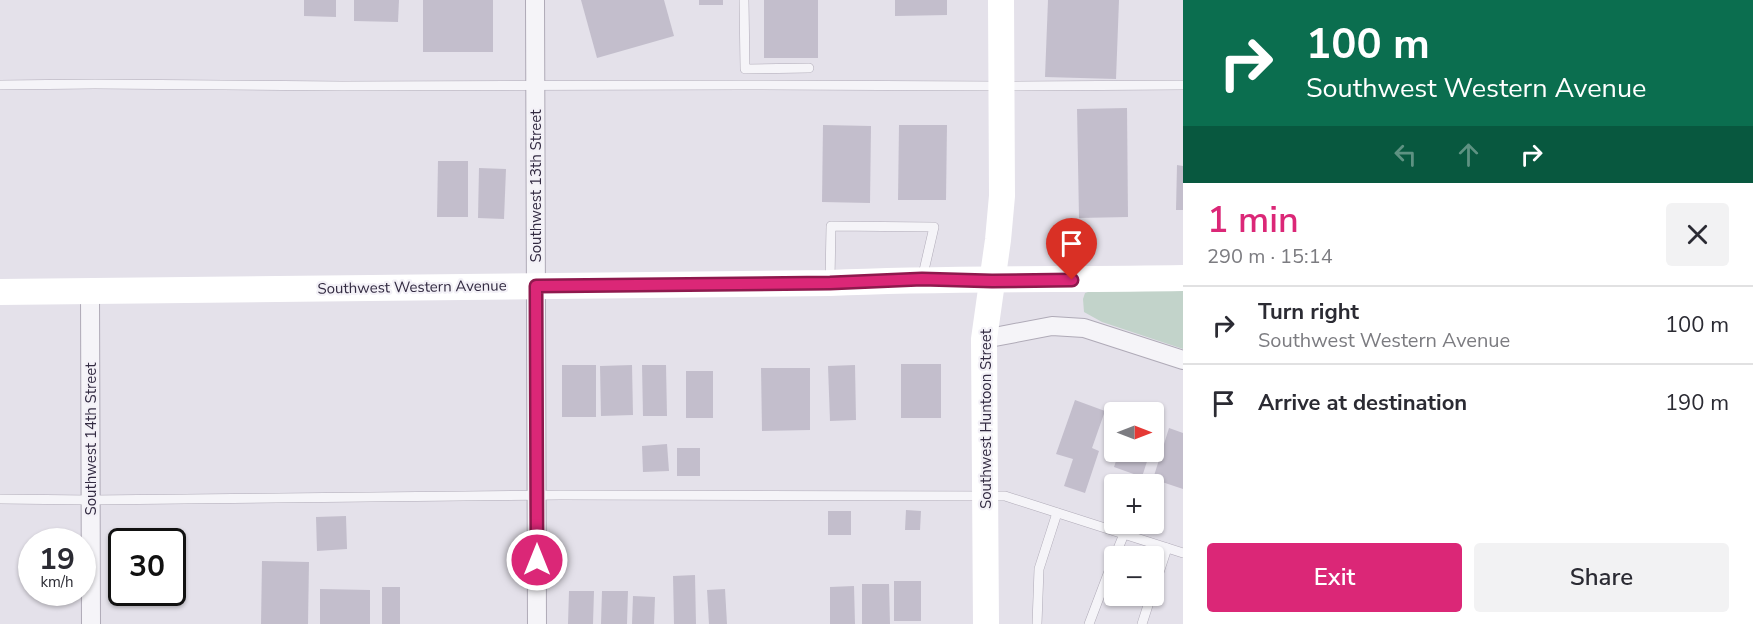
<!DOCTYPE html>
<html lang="en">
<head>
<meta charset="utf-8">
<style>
	:root { --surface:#fff; --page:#f2f2f3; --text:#2b2b33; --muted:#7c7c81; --line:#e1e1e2; --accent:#db2777 }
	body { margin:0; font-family:"Nunito Sans",sans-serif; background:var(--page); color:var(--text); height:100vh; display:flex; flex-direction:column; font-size:22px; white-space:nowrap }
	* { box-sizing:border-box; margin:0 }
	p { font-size:20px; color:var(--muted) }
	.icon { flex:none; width:33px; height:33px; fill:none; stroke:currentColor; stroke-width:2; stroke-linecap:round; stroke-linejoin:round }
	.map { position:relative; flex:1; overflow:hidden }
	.sheet { display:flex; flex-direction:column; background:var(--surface); width:570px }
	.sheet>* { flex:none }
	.top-card { background:#0b6e4f; color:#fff; overflow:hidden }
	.needle { width:39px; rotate:90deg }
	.tools { position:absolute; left:1104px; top:402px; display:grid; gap:12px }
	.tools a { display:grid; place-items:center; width:60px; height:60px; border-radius:6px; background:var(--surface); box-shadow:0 2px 4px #0004; font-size:30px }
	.speed { position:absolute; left:18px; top:528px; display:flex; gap:12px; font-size:30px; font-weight:700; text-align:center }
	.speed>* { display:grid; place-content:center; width:78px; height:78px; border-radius:50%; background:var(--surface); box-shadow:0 2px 4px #0004; line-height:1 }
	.speed small { font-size:15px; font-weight:400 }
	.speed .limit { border:3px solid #111; border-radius:9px; background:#fff; color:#111 }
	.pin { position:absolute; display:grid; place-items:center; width:51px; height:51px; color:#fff; margin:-62px -26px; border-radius:50% 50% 50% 0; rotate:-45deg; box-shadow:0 0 6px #0007 }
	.pin .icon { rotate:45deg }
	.me { position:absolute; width:66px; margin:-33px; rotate:0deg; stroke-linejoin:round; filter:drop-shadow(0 0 4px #0008) }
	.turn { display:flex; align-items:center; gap:21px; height:126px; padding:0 24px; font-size:27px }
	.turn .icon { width:78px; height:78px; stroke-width:2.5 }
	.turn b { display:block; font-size:42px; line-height:51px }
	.lanes { display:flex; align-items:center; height:57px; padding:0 24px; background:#0003; justify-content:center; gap:30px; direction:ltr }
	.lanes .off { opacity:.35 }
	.round { display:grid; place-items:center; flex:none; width:63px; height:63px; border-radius:6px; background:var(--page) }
	.summary { display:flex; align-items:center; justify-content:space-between; height:102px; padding:0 24px }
	h1 { font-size:36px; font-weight:600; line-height:45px; color:var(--accent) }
	.button { display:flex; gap:12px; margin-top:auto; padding:12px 24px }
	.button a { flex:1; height:69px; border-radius:6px; background:var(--accent); color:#fff; font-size:24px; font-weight:600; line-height:69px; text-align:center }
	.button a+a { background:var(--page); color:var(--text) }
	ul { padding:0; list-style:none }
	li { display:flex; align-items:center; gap:18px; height:78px; padding:0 24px; border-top:2px solid var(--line) }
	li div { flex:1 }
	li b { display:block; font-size:22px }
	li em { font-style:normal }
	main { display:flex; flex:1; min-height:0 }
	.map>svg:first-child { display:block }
	.green { fill:#c2d3ca }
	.building { fill:#c3becc }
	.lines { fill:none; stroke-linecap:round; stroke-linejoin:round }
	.lane-casing { stroke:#afaab7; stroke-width:10 }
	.street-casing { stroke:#afaab7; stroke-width:20 }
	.lane { stroke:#f5f4f8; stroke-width:9 }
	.street { stroke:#f5f4f8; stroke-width:18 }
	.secondary { stroke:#fff; stroke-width:26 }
	.route-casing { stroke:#8e194d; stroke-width:15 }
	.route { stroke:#db2777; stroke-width:10 }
	.labels { text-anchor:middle; stroke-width:4.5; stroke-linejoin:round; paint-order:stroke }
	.street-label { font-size:15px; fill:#322a41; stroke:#f3f1f7 }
</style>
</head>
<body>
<main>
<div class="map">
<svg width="1183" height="624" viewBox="0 0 1183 624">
	<rect width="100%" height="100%" fill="#e4e1ea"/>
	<path class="green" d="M1183,290V349L1102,322L1084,312L1083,299L1085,293L1091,291Z"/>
	<g class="building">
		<path d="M304,0H336V17L304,16Z"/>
		<path d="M354,0H399L398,22L354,21Z"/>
		<rect x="423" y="0" width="70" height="52"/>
		<path d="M581,0H664L674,36L597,58Z"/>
		<rect x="699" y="0" width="24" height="5"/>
		<rect x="764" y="0" width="54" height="58"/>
		<path d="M895,0H947V15L895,16Z"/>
		<path d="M1048,0H1119L1116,79L1045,77Z"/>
		<path d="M1127,108L1128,217L1079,218L1077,109Z"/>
		<path d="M823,125L871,126L870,203L822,202Z"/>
		<path d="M899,125H947L946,200H898Z"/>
		<path d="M438,161H468V217H437Z"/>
		<path d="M1177,165L1183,166V210H1176Z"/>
		<path d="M479,168L506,169L504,219L478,218Z"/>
		<rect x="901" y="364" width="40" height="54"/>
		<rect x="562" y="365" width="34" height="52"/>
		<path d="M632,365L633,415L601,416L600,366Z"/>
		<path d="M642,365H666L667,416H643Z"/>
		<path d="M855,365L856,420L830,421L828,366Z"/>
		<path d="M761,368H810V430L762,431Z"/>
		<rect x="686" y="371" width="27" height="47"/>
		<path d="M1075,400L1105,411L1092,448L1099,451L1085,493L1064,486L1073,459L1056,454Z"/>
		<path d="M1169,428L1183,433V489L1153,479Z"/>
		<path d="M667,444L669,471L643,472L642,446Z"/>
		<rect x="677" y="448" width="23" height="28"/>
		<path d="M1119,452H1150L1142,477L1114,467Z"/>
		<path d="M906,510L921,511L920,530H905Z"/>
		<rect x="828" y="511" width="23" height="24"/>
		<path d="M346,516L347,549L317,551L316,517Z"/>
		<path d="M262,561L309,562L308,624H261Z"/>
		<path d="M695,575L696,624H674L673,576Z"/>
		<rect x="894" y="581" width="27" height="40"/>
		<path d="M862,584H889L890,624H862Z"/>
		<path d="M854,586L855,624H830V587Z"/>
		<rect x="382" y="587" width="18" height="37"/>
		<path d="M320,589L370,590V624H320Z"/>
		<path d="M725,589L727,624H709L707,590Z"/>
		<path d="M569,591H594L593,624H568Z"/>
		<path d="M602,591H628L627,624H601Z"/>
		<path d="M633,596L655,597L654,624H632Z"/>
	</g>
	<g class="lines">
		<defs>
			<g id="lane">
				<path d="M744,0L745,69L809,68"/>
				<path d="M0,85L95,84L342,86L744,85L1002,86L1183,85"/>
				<path d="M830,280L831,226L934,227L922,279"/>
				<path d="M0,499L91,500L561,495L1005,496L1183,553"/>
				<path d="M1115,556L1124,534"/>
				<path d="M1154,588L1167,548"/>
				<path d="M1037,624L1039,569L1057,513"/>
				<path d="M1089,624L1114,558"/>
				<path d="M1142,624L1151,596"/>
			</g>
			<g id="street">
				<path d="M535,0L537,624"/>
				<path d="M90,291L91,624"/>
				<path d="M984,339L1052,326L1084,328L1183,360"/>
			</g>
		</defs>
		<use href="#lane" class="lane-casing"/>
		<use href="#street" class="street-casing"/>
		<use href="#lane" class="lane"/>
		<use href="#street" class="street"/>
		<g class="secondary">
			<path d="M0,292L830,283C948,278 1065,280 1183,278"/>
			<path d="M986,624L984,339L998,240L1002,196L1001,0"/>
		</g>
	</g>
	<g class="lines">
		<defs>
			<path id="route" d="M537,560L536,286L830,283L922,279L992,281L1072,280"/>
		</defs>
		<use href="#route" class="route-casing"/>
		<use href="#route" class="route"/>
	</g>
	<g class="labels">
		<g class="street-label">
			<text transform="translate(536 186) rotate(-90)" y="5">Southwest 13th Street</text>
			<text transform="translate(412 287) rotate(-1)" y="5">Southwest Western Avenue</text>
			<text transform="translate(986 419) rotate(-90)" y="5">Southwest Huntoon Street</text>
			<text transform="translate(91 439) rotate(-90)" y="5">Southwest 14th Street</text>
		</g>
	</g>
</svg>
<div class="tools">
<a><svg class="needle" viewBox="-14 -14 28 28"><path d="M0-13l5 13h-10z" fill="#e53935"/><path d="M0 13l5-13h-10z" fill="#7c7c81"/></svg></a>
<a>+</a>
<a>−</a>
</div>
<div class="speed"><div>19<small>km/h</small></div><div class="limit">30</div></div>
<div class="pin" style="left:1072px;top:280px;background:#d93025"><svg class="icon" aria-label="arrive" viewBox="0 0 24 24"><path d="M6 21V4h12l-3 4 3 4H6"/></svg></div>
<svg class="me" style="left:537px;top:560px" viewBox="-20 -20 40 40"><circle r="17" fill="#db2777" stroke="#fff" stroke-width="3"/><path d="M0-11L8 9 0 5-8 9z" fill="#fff"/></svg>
</div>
<section class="sheet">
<div class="top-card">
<div class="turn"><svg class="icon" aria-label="right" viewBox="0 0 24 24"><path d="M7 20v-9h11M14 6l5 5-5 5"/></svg><div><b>100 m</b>Southwest Western Avenue</div></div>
<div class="lanes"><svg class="icon off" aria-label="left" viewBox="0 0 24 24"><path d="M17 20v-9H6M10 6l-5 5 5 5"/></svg><svg class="icon off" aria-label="ahead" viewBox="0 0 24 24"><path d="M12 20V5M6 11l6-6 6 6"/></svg><svg class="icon" aria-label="right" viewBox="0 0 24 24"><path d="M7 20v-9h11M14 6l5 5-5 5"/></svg></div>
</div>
<div class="summary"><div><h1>1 min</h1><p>290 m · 15:14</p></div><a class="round"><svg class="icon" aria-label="close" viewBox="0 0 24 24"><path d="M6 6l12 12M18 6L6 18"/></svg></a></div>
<ul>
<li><svg class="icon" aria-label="right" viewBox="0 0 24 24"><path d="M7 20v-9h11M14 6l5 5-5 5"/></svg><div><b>Turn right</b><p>Southwest Western Avenue</p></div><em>100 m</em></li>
<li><svg class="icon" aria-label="arrive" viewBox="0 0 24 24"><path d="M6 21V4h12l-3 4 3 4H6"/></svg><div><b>Arrive at destination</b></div><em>190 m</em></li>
</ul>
<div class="button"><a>Exit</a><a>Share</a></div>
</section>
</main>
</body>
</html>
